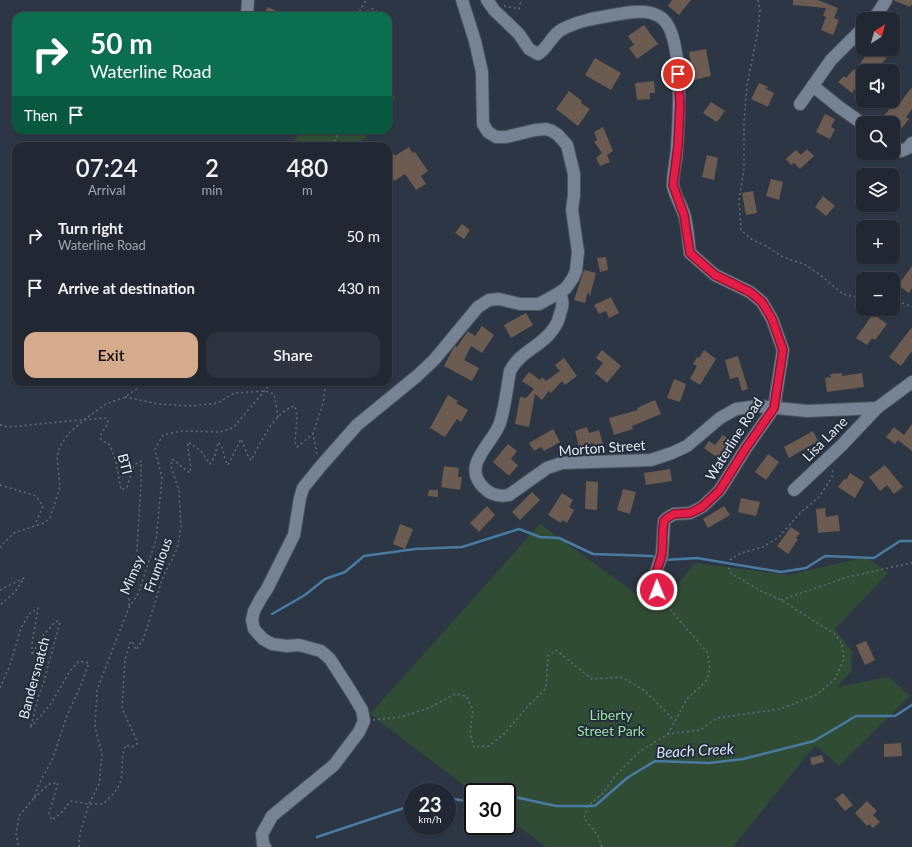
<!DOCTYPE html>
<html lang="en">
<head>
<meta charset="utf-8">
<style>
	:root { --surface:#222833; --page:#2e343f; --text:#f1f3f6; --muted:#a2a6ac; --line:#3f444e; --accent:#d6ab8b }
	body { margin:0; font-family:Lato,sans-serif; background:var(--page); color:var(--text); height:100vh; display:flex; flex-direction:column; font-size:15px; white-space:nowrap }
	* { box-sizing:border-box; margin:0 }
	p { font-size:13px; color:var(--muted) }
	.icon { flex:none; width:22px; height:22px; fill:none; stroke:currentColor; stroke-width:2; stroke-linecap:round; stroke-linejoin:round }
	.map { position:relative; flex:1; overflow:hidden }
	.drawer { position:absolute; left:12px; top:142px; width:380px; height:244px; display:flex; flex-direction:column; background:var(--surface); border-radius:12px; box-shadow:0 1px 3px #0004,0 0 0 1px var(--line) }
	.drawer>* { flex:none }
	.banner { position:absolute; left:12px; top:12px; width:380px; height:122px; border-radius:12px; box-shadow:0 1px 3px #0004,0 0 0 1px var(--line); background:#0b6e4f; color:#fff; overflow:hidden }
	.needle { width:26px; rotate:37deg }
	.buttons { position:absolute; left:856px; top:12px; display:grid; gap:8px }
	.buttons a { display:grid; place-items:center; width:44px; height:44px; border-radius:8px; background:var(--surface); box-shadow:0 1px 3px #0004,0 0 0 1px var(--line); font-size:20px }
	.speed { position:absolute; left:404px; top:783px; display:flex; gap:8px; font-size:20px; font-weight:700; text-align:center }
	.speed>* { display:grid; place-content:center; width:52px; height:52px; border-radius:50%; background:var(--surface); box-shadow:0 1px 3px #0004,0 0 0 1px var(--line); line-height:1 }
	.speed small { font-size:10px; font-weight:400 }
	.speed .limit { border:2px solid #111; border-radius:6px; background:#fff; color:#111 }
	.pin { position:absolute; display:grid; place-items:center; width:34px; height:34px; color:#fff; margin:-17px; border:2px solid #fff; border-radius:50%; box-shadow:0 1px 4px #0007 }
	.me { position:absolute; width:44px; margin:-22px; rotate:359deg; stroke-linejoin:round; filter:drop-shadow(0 0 3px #0008) }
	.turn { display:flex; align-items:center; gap:14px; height:84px; padding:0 12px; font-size:18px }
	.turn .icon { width:52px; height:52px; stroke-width:2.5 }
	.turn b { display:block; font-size:28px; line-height:34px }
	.then { display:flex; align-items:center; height:38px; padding:0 12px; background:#0003; gap:8px; font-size:15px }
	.eta { display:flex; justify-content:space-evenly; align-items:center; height:68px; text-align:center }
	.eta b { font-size:24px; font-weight:600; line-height:28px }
	.action { display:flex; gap:8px; margin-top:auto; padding:8px 12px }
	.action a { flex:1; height:46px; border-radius:12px; background:var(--accent); color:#111; font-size:16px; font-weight:600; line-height:46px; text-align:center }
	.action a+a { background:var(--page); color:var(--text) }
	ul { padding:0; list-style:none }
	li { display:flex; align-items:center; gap:12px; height:52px; padding:0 12px }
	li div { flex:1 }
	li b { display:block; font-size:15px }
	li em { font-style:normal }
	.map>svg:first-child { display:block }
	.green { fill:#314c34 }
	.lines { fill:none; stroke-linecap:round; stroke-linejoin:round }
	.stream { stroke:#497ba3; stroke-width:2.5 }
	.building { fill:#6c5b50 }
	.minor-casing { stroke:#4b535e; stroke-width:14 }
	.path { stroke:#646c79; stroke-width:1.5; stroke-dasharray:2 3; stroke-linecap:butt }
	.minor { stroke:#778393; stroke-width:12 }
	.route-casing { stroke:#92132f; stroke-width:10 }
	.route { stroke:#e11d48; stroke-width:7 }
	.labels { text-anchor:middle; stroke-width:4; stroke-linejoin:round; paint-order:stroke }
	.street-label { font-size:14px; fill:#e4eaf3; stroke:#232c3a }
	.park-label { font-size:14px; fill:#99e0a2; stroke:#232c3a }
	.water-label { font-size:15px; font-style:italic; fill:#d8e6f2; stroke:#232c3a }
</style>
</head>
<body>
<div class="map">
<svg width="912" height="847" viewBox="0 0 912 847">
	<rect width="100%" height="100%" fill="#2d3644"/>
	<g class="green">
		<path d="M388,91L396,97L388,107Z"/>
		<path d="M302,130H371L359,146H290Z"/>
		<path d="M540,524L657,609L695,563L789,575L866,557L888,573L835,629L852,651L851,672L837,687L889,677L910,696L839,766L815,745L733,847H546L507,818V792H473L370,714Z"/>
	</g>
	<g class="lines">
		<g class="stream">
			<path d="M665,560L697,558L781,572L806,568L825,556L874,558L900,541H912"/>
			<path d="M272,614L305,595L325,579L345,572L364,556L415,549L462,547L519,529L540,537L559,538L593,554L652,556L656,558"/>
			<path d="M447,798L473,802"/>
			<path d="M507,798L515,797L556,806H595L627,778L655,761L709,763L743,759L814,741L856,716H895L912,705"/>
			<path d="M317,837L413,805"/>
		</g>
	</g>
	<g class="building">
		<path d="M672,0H691L679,15L668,6Z"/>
		<path d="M793,0H818L838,8L834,18L839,20L833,35L821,30L826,17L823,16L826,8L793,5Z"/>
		<path d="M893,0H912V4L910,7Z"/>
		<path d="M268,7L286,16H263Z"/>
		<path d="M644,25L658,44L637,59L629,48L634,45L628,36Z"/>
		<path d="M893,26L901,32L893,43Z"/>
		<path d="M706,49L711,76L694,80L689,52Z"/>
		<path d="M871,49H876L887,57L878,68L873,64L869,71H863V74L857,82L859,84L852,93L838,82L844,76L846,78L854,69L855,70Z"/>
		<path d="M595,58L621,73L611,90L585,75Z"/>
		<path d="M654,81L655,93H650V99L637,100L635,83Z"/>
		<path d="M759,83L768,87L766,89L774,93L768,107L751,99Z"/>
		<path d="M912,87V109L906,117L909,119L902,128L898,125L893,131V123H888L882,118L894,104L897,106L900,103Z"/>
		<path d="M569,91L582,101L581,103L590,109L578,126L556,109Z"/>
		<path d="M711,102L725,111L717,122L703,113Z"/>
		<path d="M825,114L835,119L831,127L835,129L830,139L816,132Z"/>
		<path d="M603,127L613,151L607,155L610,162L600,166L596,158L602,153L594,142L597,140L594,132Z"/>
		<path d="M409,147L413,153L415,152L428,171L421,176L426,184L416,190L405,174L394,181L388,172V158L394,154L395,156Z"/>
		<path d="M807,149L814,156L800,169L794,163L791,165L786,159L796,150L801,155Z"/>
		<path d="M707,155L718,158L714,180L702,177Z"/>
		<path d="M771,179L783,182L779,200L766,196Z"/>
		<path d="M753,191L757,213L746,215L742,193Z"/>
		<path d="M823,196L835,206L826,216L815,207Z"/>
		<path d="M462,224L470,230L464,239L455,233Z"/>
		<path d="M606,257L608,270L600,272L597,258Z"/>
		<path d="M912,266V288L909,293L898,285Z"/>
		<path d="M584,270L596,273L590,296L588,292L585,303L574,300Z"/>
		<path d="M611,297L619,313L609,318L606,311L599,314L594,305Z"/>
		<path d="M526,313L533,325L511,338L504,325Z"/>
		<path d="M873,314L887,324L875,340L872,338L867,345L856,338Z"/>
		<path d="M482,326L494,335L482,353L471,346L464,360L479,368L472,381L444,366L453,349L455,346L457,347L468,331L475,336Z"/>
		<path d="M912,327V351L901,366L889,357Z"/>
		<path d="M602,350L621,366L607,383L595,373L603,363L596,358Z"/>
		<path d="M704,350L716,359L700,385L690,379L697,366L693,364L697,357L699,358Z"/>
		<path d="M738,356L748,389L742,391L738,377L730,379L725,360Z"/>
		<path d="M564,358L577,376L565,385L562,381L551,393L549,391L542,400L535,394L529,427L515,424L520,397L526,398L534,389L522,381L529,372L540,380L542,377L546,381L560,371L555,365Z"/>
		<path d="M842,373V376L862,373L864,387L827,392L825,378L831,377L830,374Z"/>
		<path d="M674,379L686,384L680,402L667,398Z"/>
		<path d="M448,395L458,401L456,403L468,410L461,422L457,419L445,437L430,428Z"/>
		<path d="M655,400L661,414L632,426L633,429L614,435L609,418L638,410L637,408Z"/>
		<path d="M912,424V451L898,440L895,444L886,437L894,427L904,435Z"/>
		<path d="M587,427L589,433L599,430L603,444L594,446L593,443L579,447L575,431Z"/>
		<path d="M553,429L560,442L544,451L541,447L534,451L529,443Z"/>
		<path d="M813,431L818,441L789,458L784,447Z"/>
		<path d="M723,435L735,443L722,461L704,448L709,441L715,445Z"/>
		<path d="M508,444L517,451L511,459L518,465L509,476L493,462Z"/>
		<path d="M768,454L779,462L766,480L755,472Z"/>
		<path d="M885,465L903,487L894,494L887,485L880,491L869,477Z"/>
		<path d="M444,466L459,468L458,477H462L460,490L441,487Z"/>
		<path d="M670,469L672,481L646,485L644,473Z"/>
		<path d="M850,473L864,482L855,498L838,487L844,479L846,480Z"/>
		<path d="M586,481L598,482L597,510L585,509Z"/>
		<path d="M623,489L636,492L630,514L617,510Z"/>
		<path d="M429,490H438V497L428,496Z"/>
		<path d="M532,492L540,500L520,520L512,512Z"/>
		<path d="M562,493L573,500L569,507L574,510L567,523L562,520L561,523L548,515Z"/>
		<path d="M741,498L760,502L756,516L738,512Z"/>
		<path d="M487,506L495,515L479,532L470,523Z"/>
		<path d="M724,506L730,515L708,528L703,519Z"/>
		<path d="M825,508L826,517L838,515L840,531L818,533L816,509Z"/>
		<path d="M400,524L413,529L405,549L393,544Z"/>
		<path d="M791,527L800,533L796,538L798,539L788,554L777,546Z"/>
		<path d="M866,641L875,660L865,665L856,645Z"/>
		<path d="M901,743L902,756L884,757V744Z"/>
		<path d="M822,755L824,762L812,765L810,758Z"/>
		<path d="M843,793L853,805L845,811L835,799Z"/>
		<path d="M867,801L877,811L873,815L880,822L873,828L869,824L867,826L855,813Z"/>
	</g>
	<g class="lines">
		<defs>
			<g id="minor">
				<path d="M487,0L494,10L519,34L529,49L538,54C548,48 551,36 561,30C580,19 604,17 625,13C638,11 652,10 663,19C684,38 679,119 677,147C677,157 672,177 673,186C675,196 681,205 684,214C688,227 688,241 690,253L715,275L750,292L762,302L772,319L783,350L774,408L746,448L726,480L719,491L702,507L690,513L674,514L667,518L664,521L662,554L656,572L655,581L657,590L662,599"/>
				<path d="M247,16L248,0"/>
				<path d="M872,19L878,13L886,0"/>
				<path d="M813,86L839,107L863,124"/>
				<path d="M800,104L831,60L863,28"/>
				<path d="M893,145L901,151L908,148L912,143"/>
				<path d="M559,293C564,301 563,305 560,314C559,319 557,324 554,328C543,346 520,351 510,371C507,388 505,407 500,423C493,444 460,465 484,488C491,495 499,497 509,495L547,468L562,463L651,460L672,453L687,446L720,418L736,409L758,406L807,411L877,408L912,382"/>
				<path d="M794,490L841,446L877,408"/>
				<path d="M265,847L263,844L262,834L272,816L334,765L359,732L364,721L362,710L350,690L330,659L321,651L299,645L287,646L272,644L263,639L254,629L252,620L254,611L261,598L267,589L294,535L300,498L303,488L320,467L357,425L417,376L434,360L478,307L489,300L499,299L520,304H539L559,293L566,288L573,278L576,271L578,252L572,210L574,195V174L567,145L558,135L552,131L546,129L535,130L506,137H496L488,132L483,124L482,72L475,41L462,0"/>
			</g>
		</defs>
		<use href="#minor" class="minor-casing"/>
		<g class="path">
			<path d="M758,0L760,11L757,36L747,85L744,121V169L739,201L741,230L751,239L766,246L783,257L804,264L819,274L843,294L863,299"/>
			<path d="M504,6L519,9L521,0"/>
			<path d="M357,16L366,0"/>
			<path d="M358,16L373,9L378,12L376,16"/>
			<path d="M332,146L340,130"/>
			<path d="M893,299L912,307"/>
			<path d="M125,397L158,404L191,406L218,403L234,393L265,391L274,394L278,417"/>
			<path d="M0,425L8,427C41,424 74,420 107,418L108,423L101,434V440L110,445L116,462L121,490L127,487L134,465L141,461V484L136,565L129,588V607"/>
			<path d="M317,454L313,434L323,403L326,382"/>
			<path d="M0,485L36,496L43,506L35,525"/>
			<path d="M0,548L1,546L14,533L44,523L50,518L60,487L57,456L60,446L69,433L85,419L106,404L125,397L145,383L144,382"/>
			<path d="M0,590L24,578L15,592L0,605"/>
			<path d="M781,600L848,577L906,564L912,563"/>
			<path d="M0,688L10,665L21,628L29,614L38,608L32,644V655L41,638L56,621L60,622L43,685C37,696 35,715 30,728L50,705L70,671L79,661L89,663L81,685L66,718L53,758L39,784L34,798L19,816L16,835L19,847"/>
			<path d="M373,720L401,717L429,708L455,694L466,696L473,710L470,733L474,747L489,746L504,734L527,707L546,688L548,656L556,650L592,679L621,677L644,690L675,721"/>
			<path d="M668,734L687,699L706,681L710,669L707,652L668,607"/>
			<path d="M34,798L49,784L58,783L49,813L52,820L60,814L71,801L89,804H103C110,797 119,790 121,779C124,767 120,756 126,745L132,747L137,744L136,739L122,708L125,660L130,643L132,641L136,650L143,640L163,577L177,549L181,527L179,491L171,466L172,459L190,473C192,463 187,453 188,442L201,451L210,464L215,456L218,442C226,451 222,456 228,465L241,439L248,456L251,460C261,443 274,411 295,406L297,416L295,442L297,447L313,434"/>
			<path d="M79,847L80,833L89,804L99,784L102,754L95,727L97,690L129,607L138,594L156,540L162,478L155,449L163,435L181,431L220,432L233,428L272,382"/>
			<path d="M602,847L598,836L584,818L588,806L603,793L614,777L639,752L668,734L700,730L717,718L780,709L816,695L835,679L844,659L842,644L835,634L781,600L761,591L732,574L728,567L730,560L741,553L763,547L779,537L800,513L819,497L832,477L833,468"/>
		</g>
		<use href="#minor" class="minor"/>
	</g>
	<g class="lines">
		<defs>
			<path id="route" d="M657,590C653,571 659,569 662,553C663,543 662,532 664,521L667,518L674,514L690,513L702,507L719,491L726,480L746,448L774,408L783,350L772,319L762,302L750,292L715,275L690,253L684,215L673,185L678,146L680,104L678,74"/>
		</defs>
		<use href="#route" class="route-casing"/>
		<use href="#route" class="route"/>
	</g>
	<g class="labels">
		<g class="street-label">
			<text transform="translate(734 439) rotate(-58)" y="5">Waterline Road</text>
			<text transform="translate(825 439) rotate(-45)" y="5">Lisa Lane</text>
			<text transform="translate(602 448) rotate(-4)" y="5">Morton Street</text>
			<text transform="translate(125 464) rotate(76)" y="5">BTI</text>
			<text transform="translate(158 565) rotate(-70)" y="5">Frumious</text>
			<text transform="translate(132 575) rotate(-67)" y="5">Mimsy</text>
			<text transform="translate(34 678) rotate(-75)" y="5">Bandersnatch</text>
		</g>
		<g class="park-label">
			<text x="611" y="720">Liberty<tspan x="611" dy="16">Street Park</tspan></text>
		</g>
		<g class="water-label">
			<text transform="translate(695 751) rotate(-3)" y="5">Beach Creek</text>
		</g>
	</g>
</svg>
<div class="buttons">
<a><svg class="needle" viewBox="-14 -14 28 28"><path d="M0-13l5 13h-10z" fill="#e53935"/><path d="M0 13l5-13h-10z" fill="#a2a6ac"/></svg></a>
<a><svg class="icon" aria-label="sound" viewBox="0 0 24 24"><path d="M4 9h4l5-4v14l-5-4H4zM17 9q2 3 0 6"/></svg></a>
<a><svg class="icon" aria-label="search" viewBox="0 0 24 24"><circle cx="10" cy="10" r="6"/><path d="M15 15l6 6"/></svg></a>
<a><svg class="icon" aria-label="layers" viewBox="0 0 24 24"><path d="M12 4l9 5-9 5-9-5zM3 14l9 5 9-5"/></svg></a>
<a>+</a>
<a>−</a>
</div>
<div class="speed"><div>23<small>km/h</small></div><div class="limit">30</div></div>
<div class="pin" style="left:678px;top:74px;background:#d93025"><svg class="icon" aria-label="arrive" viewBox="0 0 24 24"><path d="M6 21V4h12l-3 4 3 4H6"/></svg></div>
<svg class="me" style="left:657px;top:590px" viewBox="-20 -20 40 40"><circle r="17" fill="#e11d48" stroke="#fff" stroke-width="3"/><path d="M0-11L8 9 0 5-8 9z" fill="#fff"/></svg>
<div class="banner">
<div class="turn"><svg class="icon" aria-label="right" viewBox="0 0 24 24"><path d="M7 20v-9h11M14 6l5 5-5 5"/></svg><div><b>50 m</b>Waterline Road</div></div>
<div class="then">Then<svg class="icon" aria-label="arrive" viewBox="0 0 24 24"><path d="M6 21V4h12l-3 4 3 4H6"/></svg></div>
</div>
<section class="drawer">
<div class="eta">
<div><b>07:24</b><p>Arrival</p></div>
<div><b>2</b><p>min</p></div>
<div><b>480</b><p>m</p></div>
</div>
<ul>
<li><svg class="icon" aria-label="right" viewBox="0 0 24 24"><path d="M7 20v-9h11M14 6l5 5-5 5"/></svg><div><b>Turn right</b><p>Waterline Road</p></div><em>50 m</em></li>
<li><svg class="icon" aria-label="arrive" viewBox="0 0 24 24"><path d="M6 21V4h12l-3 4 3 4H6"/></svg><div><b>Arrive at destination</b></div><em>430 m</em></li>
</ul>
<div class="action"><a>Exit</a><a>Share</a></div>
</section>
</div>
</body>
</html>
